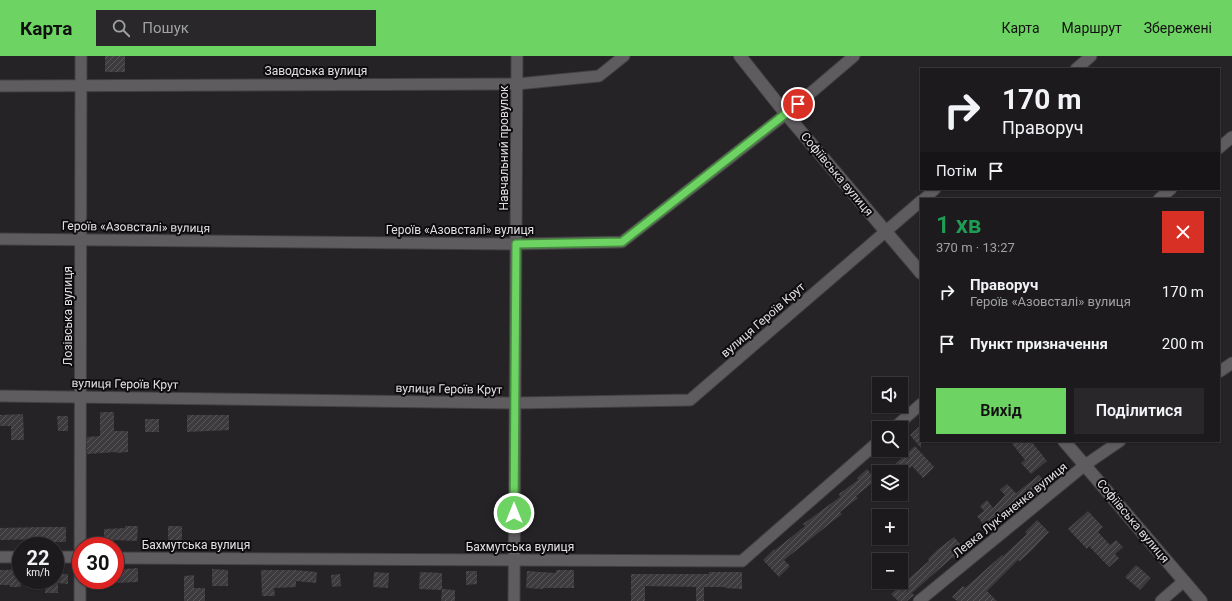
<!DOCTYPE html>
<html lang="uk">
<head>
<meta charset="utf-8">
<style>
	:root { --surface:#1c1a1c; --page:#292729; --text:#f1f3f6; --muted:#a0a1a3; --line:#3a383b; --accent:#6dd362 }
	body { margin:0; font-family:Roboto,sans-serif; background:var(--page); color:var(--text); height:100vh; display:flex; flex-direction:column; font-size:15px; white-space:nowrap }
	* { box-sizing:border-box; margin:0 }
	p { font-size:13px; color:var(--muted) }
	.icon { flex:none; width:22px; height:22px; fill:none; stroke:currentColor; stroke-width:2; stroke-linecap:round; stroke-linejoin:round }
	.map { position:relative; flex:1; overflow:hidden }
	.drawer { position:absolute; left:920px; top:142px; width:300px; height:244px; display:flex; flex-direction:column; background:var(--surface); border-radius:0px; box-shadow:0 1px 3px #0004,0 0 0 1px var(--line) }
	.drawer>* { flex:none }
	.banner { position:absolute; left:920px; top:12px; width:300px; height:122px; border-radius:0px; box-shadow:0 1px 3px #0004,0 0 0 1px var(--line); background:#1c1a1c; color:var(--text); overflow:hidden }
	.buttons { position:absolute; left:872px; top:321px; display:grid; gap:8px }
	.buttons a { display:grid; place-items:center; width:36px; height:36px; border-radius:0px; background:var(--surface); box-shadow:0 1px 3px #0004,0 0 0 1px var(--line); font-size:20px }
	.speed { position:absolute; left:12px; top:481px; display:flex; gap:8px; font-size:20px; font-weight:700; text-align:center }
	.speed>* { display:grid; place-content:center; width:52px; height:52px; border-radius:50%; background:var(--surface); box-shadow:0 1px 3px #0004,0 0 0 1px var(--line); line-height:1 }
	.speed small { font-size:10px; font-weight:400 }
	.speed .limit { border:6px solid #d22; background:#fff; color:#111 }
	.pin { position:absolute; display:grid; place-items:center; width:34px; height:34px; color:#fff; margin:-17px; border:2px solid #fff; border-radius:50%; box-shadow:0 1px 4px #0007 }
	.me { position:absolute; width:44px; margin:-22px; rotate:0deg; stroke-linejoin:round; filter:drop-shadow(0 0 3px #0008) }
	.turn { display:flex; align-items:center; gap:14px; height:84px; padding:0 16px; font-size:18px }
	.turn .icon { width:52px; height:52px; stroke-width:2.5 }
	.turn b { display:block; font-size:28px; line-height:34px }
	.then { display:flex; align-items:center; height:38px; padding:0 16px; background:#0003; gap:8px; font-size:15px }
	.round { display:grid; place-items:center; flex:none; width:42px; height:42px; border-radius:0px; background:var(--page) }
	.headline { display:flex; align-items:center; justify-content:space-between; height:68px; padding:0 16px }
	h1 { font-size:24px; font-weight:600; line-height:30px; color:#1e9e55 }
	.action { display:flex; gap:8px; margin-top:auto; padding:8px 16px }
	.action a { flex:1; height:46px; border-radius:0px; background:var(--accent); color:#111; font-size:16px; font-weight:600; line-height:46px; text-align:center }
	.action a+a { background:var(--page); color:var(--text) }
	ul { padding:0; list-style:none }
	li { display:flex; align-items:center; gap:12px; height:52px; padding:0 16px }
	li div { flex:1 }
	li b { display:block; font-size:15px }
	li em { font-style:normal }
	header { display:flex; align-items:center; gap:24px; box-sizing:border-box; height:56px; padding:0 20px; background:var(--accent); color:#111 }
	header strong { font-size:19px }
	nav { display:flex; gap:22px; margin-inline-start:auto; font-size:14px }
	.search { width:280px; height:36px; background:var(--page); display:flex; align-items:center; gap:10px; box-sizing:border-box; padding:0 14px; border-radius:0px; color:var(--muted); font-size:15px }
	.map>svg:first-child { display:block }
	.building { fill:url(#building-hatch) }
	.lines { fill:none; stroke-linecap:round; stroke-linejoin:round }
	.street-casing { stroke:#413f42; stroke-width:13 }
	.secondary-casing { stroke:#413f42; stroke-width:14 }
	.street { stroke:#5f5c5f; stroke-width:11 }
	.secondary { stroke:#5f5c5f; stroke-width:12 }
	.route-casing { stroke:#478940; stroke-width:10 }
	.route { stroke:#6dd362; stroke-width:7 }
	.labels { text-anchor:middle; stroke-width:4; stroke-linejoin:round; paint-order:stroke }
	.street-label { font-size:12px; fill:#e2e0e2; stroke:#0e0c0e }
</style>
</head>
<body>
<header>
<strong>Карта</strong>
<div class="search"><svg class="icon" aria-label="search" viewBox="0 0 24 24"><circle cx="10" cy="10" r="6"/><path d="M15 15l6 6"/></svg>Пошук</div>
<nav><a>Карта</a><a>Маршрут</a><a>Збережені</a></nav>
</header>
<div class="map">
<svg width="1232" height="545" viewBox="0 0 1232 545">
	<defs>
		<pattern id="building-hatch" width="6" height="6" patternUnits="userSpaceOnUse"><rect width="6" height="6" fill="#3e3b3f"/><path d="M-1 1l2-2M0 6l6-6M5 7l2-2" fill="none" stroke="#5a575a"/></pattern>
	</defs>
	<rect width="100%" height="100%" fill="#252326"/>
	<g class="building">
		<rect x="105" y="0" width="20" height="16"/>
		<path d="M100,356H114V375H128V396L116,397V396L87,398V381L100,380Z"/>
		<path d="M23,358L24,384H11V370H0V359Z"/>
		<path d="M187,359H229V374L187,376Z"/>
		<path d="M57,360H68V375H58Z"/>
		<rect x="145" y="363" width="14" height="13"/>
		<path d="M921,369V392L910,379Z"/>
		<path d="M1010,385H1031L1047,405L1031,418L1021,407L1025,404Z"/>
		<path d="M915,390L934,411L923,422L912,410L904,418L895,408Z"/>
		<path d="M867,413L876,424L856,440L858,442L840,456L842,458L784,504L790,510L779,521L763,504L774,493L775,494L805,470L803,468L840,441L839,438L858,424L857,422Z"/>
		<path d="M1039,419L1048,430L1030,445L1027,441L1010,458L1008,456L992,468L988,464L983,468L977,460L984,455L980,450L987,444L993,452L1005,439L1000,434L1007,428L1016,437Z"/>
		<path d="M1088,455L1103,471L1098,476L1110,489L1116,484L1123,491L1115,498L1119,502L1109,511L1089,490L1087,493L1068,473Z"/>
		<path d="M1037,464L1049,476L1032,494L1020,505L1018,504L987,535L997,545H957L952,541L963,530L965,532L1002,499L1003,500L1027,478L1025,476Z"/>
		<path d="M125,470H138L137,485L114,484V486H104V473L125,472Z"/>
		<rect x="168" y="470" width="14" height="16"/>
		<path d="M44,471H66V486H50V483L0,484V472Z"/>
		<path d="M954,481L965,494L954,503L953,501L912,537L914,539L907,545H898L891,538L929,505L928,503L937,494Z"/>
		<path d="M1136,509L1151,522L1140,534L1125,521Z"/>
		<path d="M138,512V526L115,527V514H124V513Z"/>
		<path d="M10,513H21V531H10V529H0V514H10Z"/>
		<path d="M212,513L228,514V530H212Z"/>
		<path d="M261,514H296L317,516L316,527L296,525V531L274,532L275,540H262Z"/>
		<path d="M556,514H574V532H544L543,533L526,532L527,515L556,517Z"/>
		<path d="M466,515H477V528L466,529Z"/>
		<path d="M374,516L389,517L388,532L373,531Z"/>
		<path d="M420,516L442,517V534L419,533Z"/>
		<path d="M709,516H742V533L725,532V531H704V545H696V531L645,530V545H631V518H709Z"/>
		<path d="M55,518H68V528L58,527V537H45L46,524H55Z"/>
		<path d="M340,518L341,530L332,531L331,519Z"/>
		<path d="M194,519V532H205V545H184V520Z"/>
		<path d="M442,533L455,534V545H441Z"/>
	</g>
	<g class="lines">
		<defs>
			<g id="street">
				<path d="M1076,13L1091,0"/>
				<path d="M0,30L517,28L599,20L624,0"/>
				<path d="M1219,92L1232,81"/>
				<path d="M924,143L935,133"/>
				<path d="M1159,143L1171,133"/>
				<path d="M0,183L516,188L622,186L786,58L854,0"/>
				<path d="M1219,316L1232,307"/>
				<path d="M0,340L515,347L690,344L921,145"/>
				<path d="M894,372L921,348"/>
				<path d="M0,501H21"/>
				<path d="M55,501H81"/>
				<path d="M115,502L742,505L879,385"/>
				<path d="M80,545L81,0"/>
				<path d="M514,545L517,0"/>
				<path d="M919,545L1085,409L1120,385"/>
				<path d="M1161,545L1184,525"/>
			</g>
			<g id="secondary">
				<path d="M740,0L786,58L921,217"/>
				<path d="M1064,385L1201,545"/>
			</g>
		</defs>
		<use href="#street" class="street-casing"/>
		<use href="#secondary" class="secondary-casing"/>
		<use href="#street" class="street"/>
		<use href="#secondary" class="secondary"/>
	</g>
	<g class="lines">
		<defs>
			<path id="route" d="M514,457L516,188L622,186L798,48"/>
		</defs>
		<use href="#route" class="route-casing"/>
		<use href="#route" class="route"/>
	</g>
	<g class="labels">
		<g class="street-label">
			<text x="316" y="19">Заводська вулиця</text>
			<text transform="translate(504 92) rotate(-90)" y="4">Навчальний провулок</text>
			<text transform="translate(837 118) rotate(50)" y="4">Софіївська вулиця</text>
			<text transform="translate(136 171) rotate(1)" y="4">Героїв «Азовсталі» вулиця</text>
			<text x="460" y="178">Героїв «Азовсталі» вулиця</text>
			<text transform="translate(68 260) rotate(-90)" y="4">Лозівська вулиця</text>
			<text transform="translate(763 264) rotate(-41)" y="4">вулиця Героїв Крут</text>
			<text transform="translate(125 328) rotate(1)" y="4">вулиця Героїв Крут</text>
			<text transform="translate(449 333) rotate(1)" y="4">вулиця Героїв Крут</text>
			<text transform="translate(1010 454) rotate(-39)" y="4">Левка Лук'яненка вулиця</text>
			<text transform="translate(1133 465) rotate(50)" y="4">Софіївська вулиця</text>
			<text x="196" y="493">Бахмутська вулиця</text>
			<text x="520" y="495">Бахмутська вулиця</text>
		</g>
	</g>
</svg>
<div class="buttons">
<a><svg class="icon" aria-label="sound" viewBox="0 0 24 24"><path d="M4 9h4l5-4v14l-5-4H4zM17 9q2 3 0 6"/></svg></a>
<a><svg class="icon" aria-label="search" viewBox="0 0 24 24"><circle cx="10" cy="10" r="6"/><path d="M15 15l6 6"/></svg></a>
<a><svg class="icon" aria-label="layers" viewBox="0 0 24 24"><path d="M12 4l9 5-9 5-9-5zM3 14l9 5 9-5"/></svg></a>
<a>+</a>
<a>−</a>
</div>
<div class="speed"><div>22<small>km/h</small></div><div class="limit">30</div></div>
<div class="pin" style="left:798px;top:48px;background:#d93025"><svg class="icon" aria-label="arrive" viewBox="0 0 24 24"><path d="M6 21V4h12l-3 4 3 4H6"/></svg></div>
<svg class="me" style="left:514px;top:457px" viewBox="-20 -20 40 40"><circle r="17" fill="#6dd362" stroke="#fff" stroke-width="3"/><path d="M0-11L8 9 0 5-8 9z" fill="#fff"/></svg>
<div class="banner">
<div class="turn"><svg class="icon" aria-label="right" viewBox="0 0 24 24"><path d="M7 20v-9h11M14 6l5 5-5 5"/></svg><div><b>170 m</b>Праворуч</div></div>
<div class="then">Потім<svg class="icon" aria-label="arrive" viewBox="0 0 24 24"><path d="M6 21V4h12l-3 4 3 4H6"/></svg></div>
</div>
<section class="drawer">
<div class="headline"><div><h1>1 хв</h1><p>370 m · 13:27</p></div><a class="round" style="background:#d93025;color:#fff"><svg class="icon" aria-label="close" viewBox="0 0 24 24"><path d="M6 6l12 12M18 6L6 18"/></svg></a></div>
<ul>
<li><svg class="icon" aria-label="right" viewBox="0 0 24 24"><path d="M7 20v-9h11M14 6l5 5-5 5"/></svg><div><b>Праворуч</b><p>Героїв «Азовсталі» вулиця</p></div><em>170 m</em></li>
<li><svg class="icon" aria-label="arrive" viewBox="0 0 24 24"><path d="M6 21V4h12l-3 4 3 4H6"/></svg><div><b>Пункт призначення</b></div><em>200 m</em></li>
</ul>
<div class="action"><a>Вихід</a><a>Поділитися</a></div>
</section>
</div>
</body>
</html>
